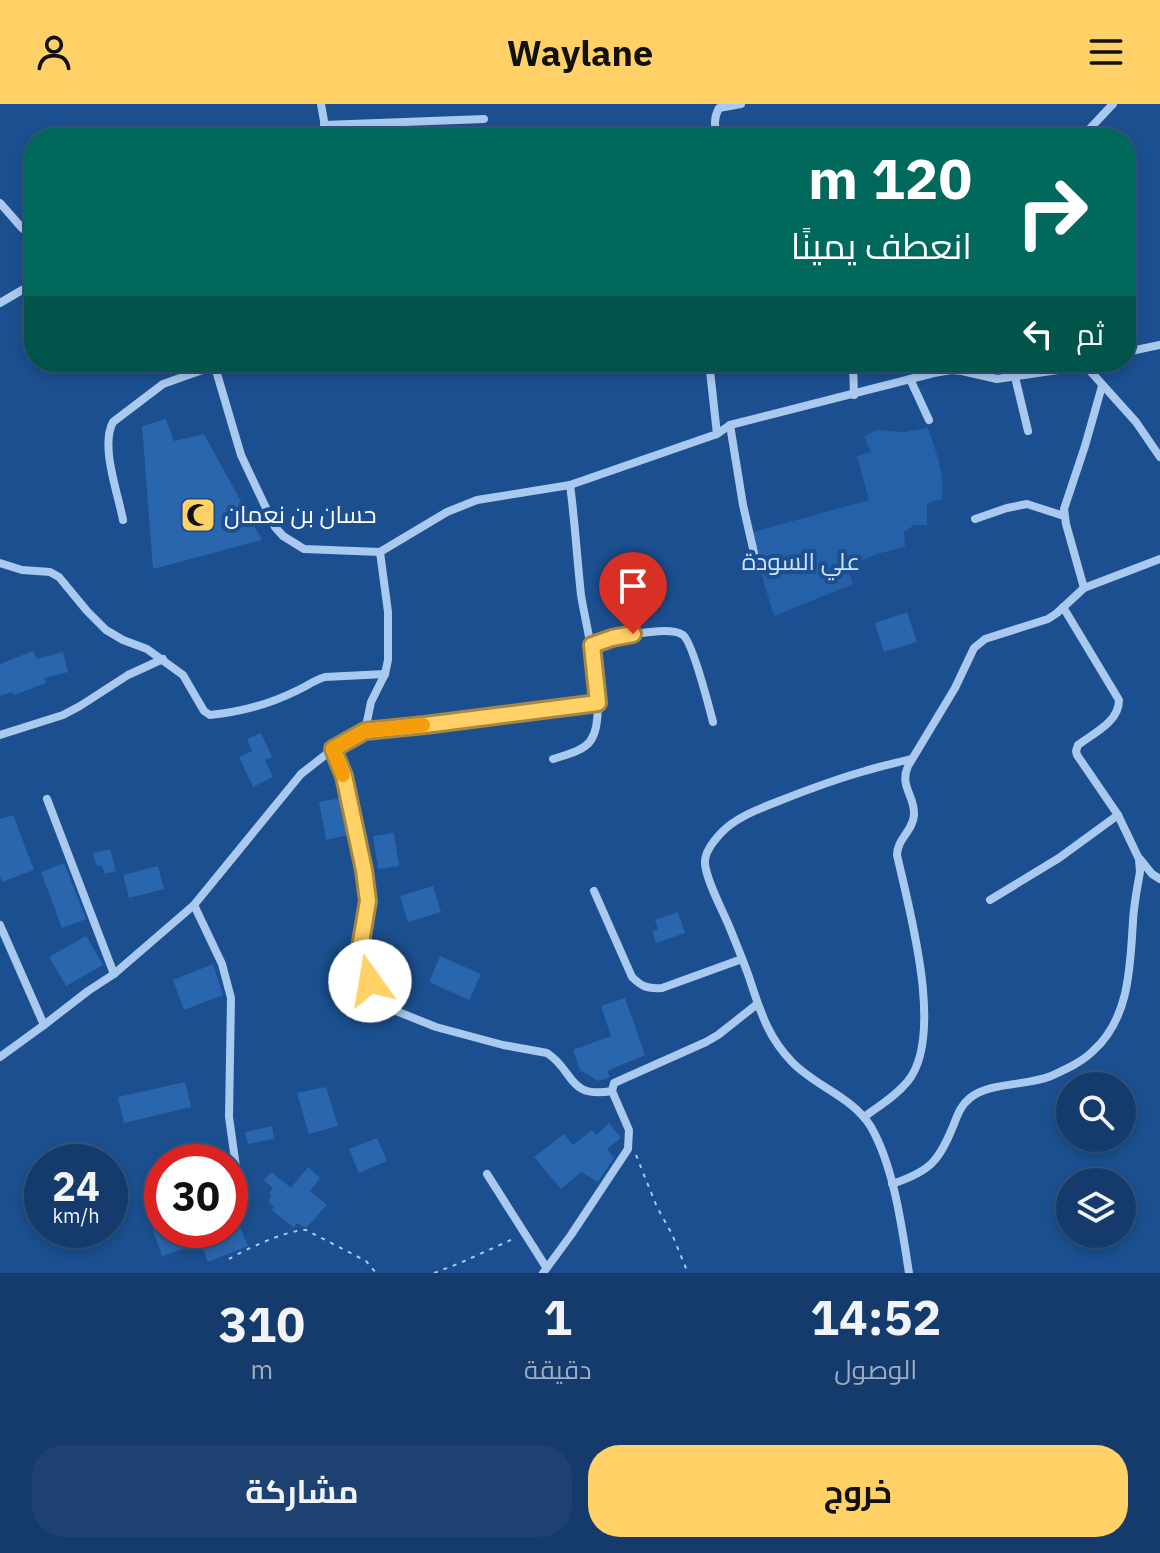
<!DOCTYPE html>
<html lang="ar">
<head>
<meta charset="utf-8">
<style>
	:root { --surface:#143b6b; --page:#1d4271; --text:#f1f3f6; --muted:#9dadc1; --line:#33557e; --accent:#ffd166 }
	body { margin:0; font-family:"IBM Plex Sans",Cairo,sans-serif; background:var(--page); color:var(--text); direction:rtl; height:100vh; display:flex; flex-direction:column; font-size:30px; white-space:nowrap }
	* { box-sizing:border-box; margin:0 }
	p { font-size:26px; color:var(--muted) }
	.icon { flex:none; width:44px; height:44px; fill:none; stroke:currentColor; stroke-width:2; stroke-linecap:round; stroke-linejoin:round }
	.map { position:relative; height:1169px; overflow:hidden; direction:ltr }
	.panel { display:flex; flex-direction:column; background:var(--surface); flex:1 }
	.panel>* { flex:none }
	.guide { position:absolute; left:24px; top:24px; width:1112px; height:244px; border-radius:32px; box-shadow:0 4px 12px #0003,0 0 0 2px var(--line); direction:rtl; background:#00695c; color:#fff; overflow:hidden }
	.fabs { position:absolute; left:1056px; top:968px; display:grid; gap:16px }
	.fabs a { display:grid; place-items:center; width:80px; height:80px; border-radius:50%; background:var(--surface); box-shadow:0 4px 12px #0003,0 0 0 2px var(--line); font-size:40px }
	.speed { position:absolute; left:24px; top:1040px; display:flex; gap:16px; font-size:40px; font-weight:700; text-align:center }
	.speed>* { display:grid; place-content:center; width:104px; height:104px; border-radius:50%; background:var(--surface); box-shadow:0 4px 12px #0003,0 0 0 2px var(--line); line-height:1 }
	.speed small { font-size:20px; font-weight:400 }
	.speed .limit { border:12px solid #d22; background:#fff; color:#111 }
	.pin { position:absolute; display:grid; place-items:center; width:68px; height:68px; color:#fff; margin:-82px -34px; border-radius:50% 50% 50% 0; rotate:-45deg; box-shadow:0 0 8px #0007 }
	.pin .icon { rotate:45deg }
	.me { position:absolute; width:88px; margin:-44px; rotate:347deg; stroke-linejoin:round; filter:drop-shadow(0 0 6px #0008) }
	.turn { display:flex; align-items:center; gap:28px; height:168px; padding:0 32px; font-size:36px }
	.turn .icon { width:104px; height:104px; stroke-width:2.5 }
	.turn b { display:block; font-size:56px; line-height:68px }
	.then { display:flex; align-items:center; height:76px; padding:0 32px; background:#0003; gap:16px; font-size:30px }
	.eta { display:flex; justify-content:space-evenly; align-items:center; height:136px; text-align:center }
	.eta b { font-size:48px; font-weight:700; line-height:56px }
	.action { display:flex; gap:16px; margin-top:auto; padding:16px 32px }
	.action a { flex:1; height:92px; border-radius:32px; background:var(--accent); color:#111; font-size:32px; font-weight:700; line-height:92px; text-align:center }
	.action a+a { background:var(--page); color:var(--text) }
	header { display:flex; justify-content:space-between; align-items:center; height:104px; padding:0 32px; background:var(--accent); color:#111; font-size:36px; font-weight:700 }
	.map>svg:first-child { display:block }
	.green { fill:#2461a8 }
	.building { fill:#2a66ad }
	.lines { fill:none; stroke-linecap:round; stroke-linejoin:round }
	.path { stroke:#a9c9ee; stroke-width:2; stroke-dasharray:4 6; stroke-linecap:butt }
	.minor { stroke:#a9c9ee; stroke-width:8 }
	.route-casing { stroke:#a68842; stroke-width:20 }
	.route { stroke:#ffd166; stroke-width:14 }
	.slow { stroke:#f59e0b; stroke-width:14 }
	.labels { text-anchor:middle; stroke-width:8; stroke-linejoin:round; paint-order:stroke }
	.poi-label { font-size:24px; fill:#fff; stroke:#1b4f8f; text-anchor:start }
	.park-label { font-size:24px; fill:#cfe3fa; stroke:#1b4f8f }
</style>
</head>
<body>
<header><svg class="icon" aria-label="menu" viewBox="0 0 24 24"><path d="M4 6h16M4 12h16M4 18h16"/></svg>Waylane<svg class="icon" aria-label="person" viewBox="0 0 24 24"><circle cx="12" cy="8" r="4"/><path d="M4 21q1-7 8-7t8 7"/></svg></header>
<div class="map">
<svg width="1160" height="1169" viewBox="0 0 1160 1169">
	<rect width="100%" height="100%" fill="#1b4f8f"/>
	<path class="green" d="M928,324C936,348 945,369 942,395L927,399V421H914L904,428L905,443L877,450L847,463L853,480L774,512L749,429L869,396L857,352L871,348L864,332L876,326L904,328Z"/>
	<g class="building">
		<path d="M166,315L174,337L204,330L262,436L153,465L142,322Z"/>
		<path d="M907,508L917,538L884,548L875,519Z"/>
		<path d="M33,547L37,555L63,548L68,568L44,574L46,579L14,591L12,588L0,592V560Z"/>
		<path d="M261,629L272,653L265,656L273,673L253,683L239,653L252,647L247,635Z"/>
		<path d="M341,694L349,731L326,736L319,698Z"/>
		<path d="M13,711L34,766L2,778L0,772V715Z"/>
		<path d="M394,729L399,762L378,765L373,732Z"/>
		<path d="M110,745L116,767L105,770L102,762L96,761L93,749Z"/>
		<path d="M64,759L86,815L62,824L41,768Z"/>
		<path d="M158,762L164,785L129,794L123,771Z"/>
		<path d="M433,782L441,808L408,818L400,792Z"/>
		<path d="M678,808L685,829L656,839L652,827L658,825L655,816Z"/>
		<path d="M86,832L103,861L66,882L49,853Z"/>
		<path d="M440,852L481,870L469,896L429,878Z"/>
		<path d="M213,860L223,891L184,906L173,876Z"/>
		<path d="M625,894L645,951L607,967L610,973L598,977L580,966L573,946L611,932L601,902Z"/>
		<path d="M185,978L191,1003L124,1019L118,993Z"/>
		<path d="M326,983L338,1022L309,1030L297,989Z"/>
		<path d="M609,1019L621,1034L607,1045L614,1054L598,1078L581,1068L561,1085L534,1053L564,1030L573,1041L592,1026L596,1031Z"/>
		<path d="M272,1022L274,1035L248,1040L245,1028Z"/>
		<path d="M377,1034L387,1057L359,1069L349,1045Z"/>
		<path d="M308,1063L320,1074L310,1087L327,1101L306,1124L297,1119L294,1124L272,1106L274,1103L268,1097L272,1092L269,1089L273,1084L264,1076L271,1068L291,1084Z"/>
		<path d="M230,1100L248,1142L208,1158L201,1139L162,1152L153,1126H182L184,1132L202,1126H230Z"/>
	</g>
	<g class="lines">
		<g class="path">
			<path d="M636,1051L657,1103L672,1130L688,1169"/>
			<path d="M229,1155C246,1145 287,1126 306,1126L366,1157L376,1169"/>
			<path d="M434,1169L460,1159L513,1135"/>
		</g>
		<g class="minor">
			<path d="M321,0L327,34"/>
			<path d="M324,21L484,15"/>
			<path d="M717,34C715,22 713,15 719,4L741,0"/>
			<path d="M1081,34L1113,0"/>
			<path d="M0,99L22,124L34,134"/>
			<path d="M0,199L34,179"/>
			<path d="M1126,248L1160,241"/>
			<path d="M208,258L215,263L241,351L275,423L283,432L304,445L380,448L447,408L477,396L570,381L717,330L709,258"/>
			<path d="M853,258L854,291"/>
			<path d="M1083,259L1136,318L1160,353"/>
			<path d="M1015,273L1028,327"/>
			<path d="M910,275L929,316"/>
			<path d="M1102,282L1085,342L1064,405L1066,420L1084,484L1160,455"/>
			<path d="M730,321L743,401L757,462"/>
			<path d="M717,330L730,321L934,269L951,266L962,267L997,275L1085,262L1098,258"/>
			<path d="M975,415L1007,404L1027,400L1064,412"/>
			<path d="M123,416C118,389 100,342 113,318L163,280L225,258"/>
			<path d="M0,459L22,466L50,468L59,473L87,507L106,526L123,536L147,545L183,571L204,607L210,611C239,608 270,600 296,587C306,583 314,576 325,573L385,570"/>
			<path d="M592,541C608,535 668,520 683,531C693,539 709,603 713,618"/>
			<path d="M365,627L371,598L385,570L388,556V508L380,448"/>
			<path d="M0,631L63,611L80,602L128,571L163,555"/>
			<path d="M333,645L344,672L364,766L368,797L360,844L370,877L391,905L436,923L503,941L547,949C575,967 567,995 612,987"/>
			<path d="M553,655C565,651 584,647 591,636C609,609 586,523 581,491C577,454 575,418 570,381"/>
			<path d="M47,695L114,870"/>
			<path d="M1140,755L1152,770L1160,775"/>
			<path d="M594,787L632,873C642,883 648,885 662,884L742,855"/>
			<path d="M990,796L1059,754L1118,711L1077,651L1076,647L1078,641C1094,629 1119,618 1119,596L1063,503"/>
			<path d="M194,801L222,860L231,894L229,1013L236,1063L243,1097"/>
			<path d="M0,821L44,921L0,953"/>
			<path d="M44,921L88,887L114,870L194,801L301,670L333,645L365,627L425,621L598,599"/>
			<path d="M864,1013C879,1002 896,992 908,977C945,931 909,805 897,751C897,735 913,727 914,711C915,691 899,683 908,662L955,584L974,544L985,535L1048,515L1057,509L1084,484"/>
			<path d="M487,1070L546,1163"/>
			<path d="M892,1080C931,1067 939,1057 954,1020C958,1010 961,1001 970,994C990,978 1027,982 1051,972C1066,965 1082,958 1093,947C1130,914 1130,862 1133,817C1134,801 1137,784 1140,768L1139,755L1118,711"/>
			<path d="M543,1169L571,1131L628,1045L629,1026L612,987L614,979L706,938L718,931L756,901"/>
			<path d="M909,1169C902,1124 894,1063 871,1023C853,993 816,983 792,958C767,932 760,906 749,873C743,856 736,839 729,822C722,805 707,778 705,760C704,748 714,737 721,729C736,713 759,705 779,697C807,686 836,675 865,667C880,662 896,659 911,655"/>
		</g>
	</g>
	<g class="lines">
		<defs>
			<path id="route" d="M370,877L360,844L368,797L364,766L344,672L333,645L365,627L425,621L598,599L592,541L612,534L633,530"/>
		</defs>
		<use href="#route" class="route-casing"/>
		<use href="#route" class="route"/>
		<path class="slow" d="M343,671L333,645L365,627L423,621"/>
	</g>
	<defs>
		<symbol id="mosque-square" viewBox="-11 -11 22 22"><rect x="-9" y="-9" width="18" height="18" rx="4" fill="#ffd166" stroke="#1b4f8f"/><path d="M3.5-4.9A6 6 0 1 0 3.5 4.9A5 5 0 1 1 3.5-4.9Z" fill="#111"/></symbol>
	</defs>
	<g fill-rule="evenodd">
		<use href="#mosque-square" x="178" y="391" width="40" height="40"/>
	</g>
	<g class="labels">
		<g class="poi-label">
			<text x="224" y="419">حسان بن نعمان</text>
		</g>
		<g class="park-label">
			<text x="801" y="466">علي السودة</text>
		</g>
	</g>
</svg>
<div class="fabs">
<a><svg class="icon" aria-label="search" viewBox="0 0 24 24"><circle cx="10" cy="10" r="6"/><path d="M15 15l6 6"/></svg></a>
<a><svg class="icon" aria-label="layers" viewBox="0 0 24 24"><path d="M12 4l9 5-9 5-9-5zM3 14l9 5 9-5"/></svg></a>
</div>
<div class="speed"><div>24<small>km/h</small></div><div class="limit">30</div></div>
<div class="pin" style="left:633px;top:530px;background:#d93025"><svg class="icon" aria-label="arrive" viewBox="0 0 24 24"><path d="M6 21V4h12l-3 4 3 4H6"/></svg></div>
<svg class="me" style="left:370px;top:877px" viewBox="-20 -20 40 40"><circle r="19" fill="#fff"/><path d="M0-13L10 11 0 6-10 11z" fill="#ffd166"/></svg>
<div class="guide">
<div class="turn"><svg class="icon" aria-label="right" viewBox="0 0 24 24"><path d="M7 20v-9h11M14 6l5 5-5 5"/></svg><div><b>120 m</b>انعطف يمينًا</div></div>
<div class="then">ثم<svg class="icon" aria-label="left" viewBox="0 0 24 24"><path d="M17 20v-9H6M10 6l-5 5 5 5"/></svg></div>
</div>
</div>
<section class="panel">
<div class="eta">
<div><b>14:52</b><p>الوصول</p></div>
<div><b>1</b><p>دقيقة</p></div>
<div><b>310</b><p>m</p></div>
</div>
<div class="action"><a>خروج</a><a>مشاركة</a></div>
</section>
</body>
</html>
